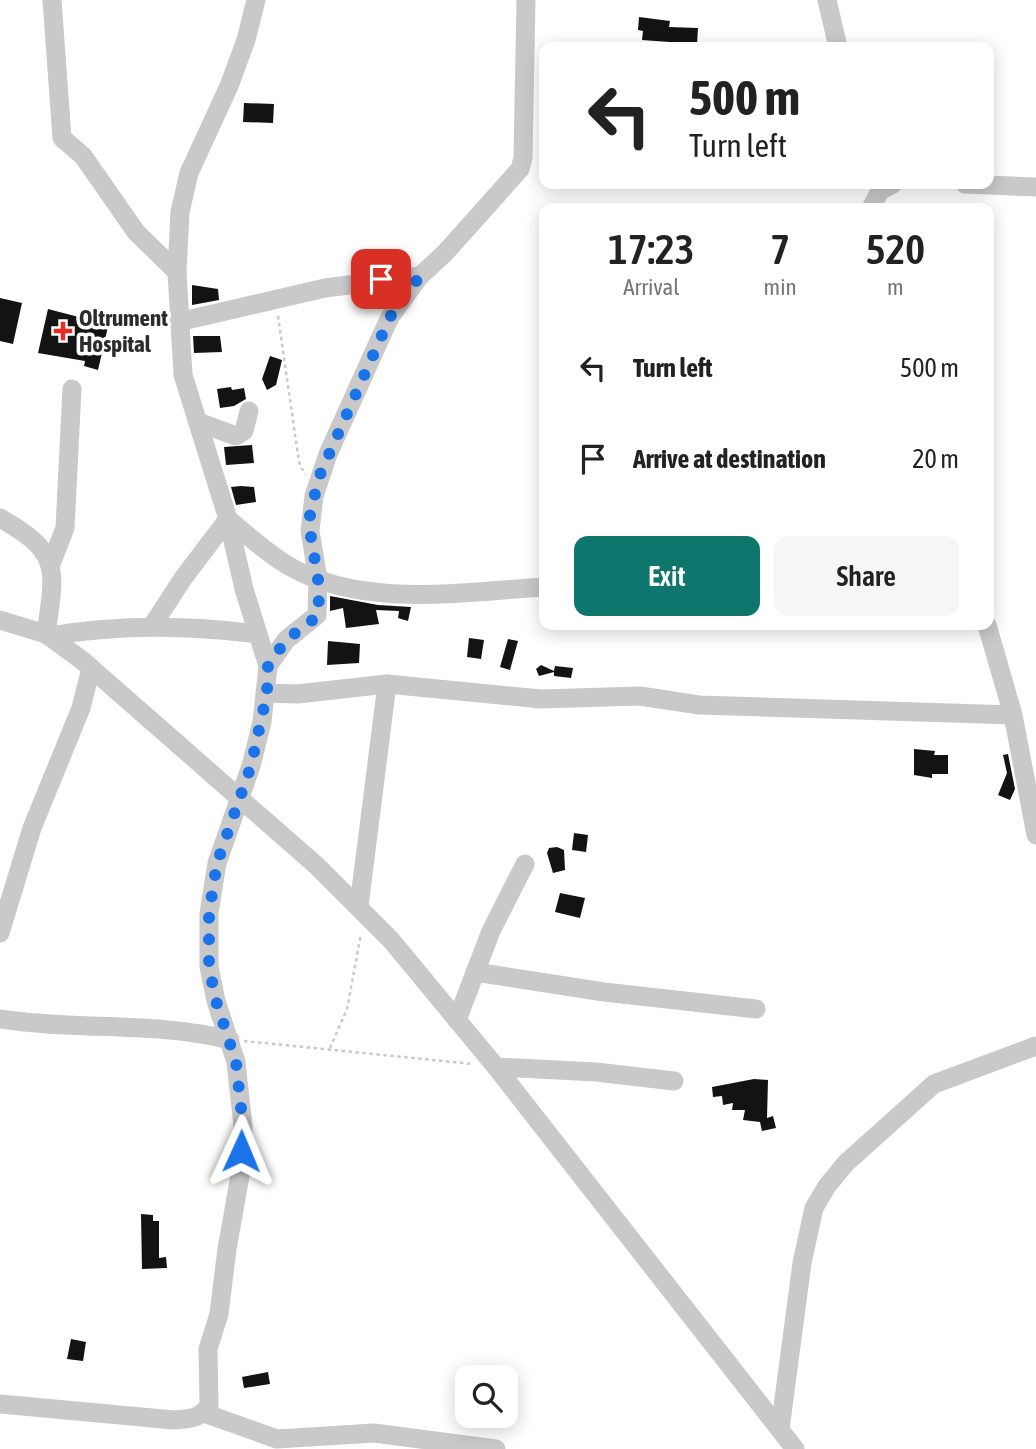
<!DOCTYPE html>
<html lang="en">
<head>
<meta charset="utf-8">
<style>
	:root { --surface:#fff; --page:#f6f6f6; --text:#222; --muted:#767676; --accent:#0f766e }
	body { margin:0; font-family:"Asap Condensed",sans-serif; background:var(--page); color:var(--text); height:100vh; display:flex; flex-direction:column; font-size:26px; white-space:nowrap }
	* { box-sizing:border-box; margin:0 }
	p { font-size:23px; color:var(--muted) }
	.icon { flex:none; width:38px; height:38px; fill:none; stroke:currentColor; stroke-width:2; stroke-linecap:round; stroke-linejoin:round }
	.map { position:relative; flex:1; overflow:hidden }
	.panel { position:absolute; left:539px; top:203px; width:455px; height:427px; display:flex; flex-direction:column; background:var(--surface); border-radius:14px; box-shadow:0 4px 18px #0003 }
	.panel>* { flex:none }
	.banner { position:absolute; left:539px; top:42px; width:455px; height:147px; border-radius:14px; box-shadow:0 4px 18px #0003; background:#fff; color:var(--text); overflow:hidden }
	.buttons { position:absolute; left:455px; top:1365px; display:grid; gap:14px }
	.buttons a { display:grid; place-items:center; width:63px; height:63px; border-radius:14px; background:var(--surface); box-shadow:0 4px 18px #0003; font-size:35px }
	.pin { position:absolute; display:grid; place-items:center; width:60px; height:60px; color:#fff; margin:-30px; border-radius:14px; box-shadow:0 4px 10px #0006 }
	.me { position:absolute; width:77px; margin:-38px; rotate:1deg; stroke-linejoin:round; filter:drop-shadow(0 0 5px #0008) }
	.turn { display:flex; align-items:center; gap:24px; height:147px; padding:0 35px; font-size:32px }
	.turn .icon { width:91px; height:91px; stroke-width:2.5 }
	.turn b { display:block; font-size:49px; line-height:60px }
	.eta { display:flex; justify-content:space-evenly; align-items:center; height:119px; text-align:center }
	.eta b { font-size:42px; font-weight:600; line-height:49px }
	.action { display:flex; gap:14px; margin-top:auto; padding:14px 35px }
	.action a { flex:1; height:80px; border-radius:14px; background:var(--accent); color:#fff; font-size:28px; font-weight:600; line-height:80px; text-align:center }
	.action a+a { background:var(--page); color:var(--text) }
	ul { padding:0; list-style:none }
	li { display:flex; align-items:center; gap:21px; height:91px; padding:0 35px }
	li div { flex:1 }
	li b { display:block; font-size:26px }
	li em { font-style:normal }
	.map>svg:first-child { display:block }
	.building { fill:#131313 }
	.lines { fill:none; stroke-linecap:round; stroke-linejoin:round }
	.path { stroke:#c9c9c9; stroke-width:2.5; stroke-dasharray:3.5 3.5; stroke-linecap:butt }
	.minor { stroke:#c9c9c9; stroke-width:19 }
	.route { stroke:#1a73e8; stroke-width:12; stroke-dasharray:0 21.6 }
	.poi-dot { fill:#ea2a27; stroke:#fff; stroke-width:2.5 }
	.labels { text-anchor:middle; stroke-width:7; stroke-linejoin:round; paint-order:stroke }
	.poi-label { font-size:23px; font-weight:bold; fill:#2c2c2c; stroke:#fff; text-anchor:start }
</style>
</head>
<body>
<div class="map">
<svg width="1036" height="1449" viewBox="0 0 1036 1449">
	<rect width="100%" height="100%" fill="#fff"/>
	<g class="building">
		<path d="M639,17L670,21L669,27L698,28L697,44L642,40L643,31L638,30Z"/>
		<path d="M244,103L274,104L273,123L243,122Z"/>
		<path d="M192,285L218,289L219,300L192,305Z"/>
		<path d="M0,298L22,303L13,344L0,341Z"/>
		<path d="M48,309L94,321L96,314L110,318L98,370L84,366L85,361L38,353Z"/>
		<path d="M193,336H220L222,352L194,353Z"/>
		<path d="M270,356L282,360L276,385L267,390L262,379Z"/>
		<path d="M231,387L232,390L244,388L246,399L234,406L220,408L217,389Z"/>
		<path d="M252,445L254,463L226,465L224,447Z"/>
		<path d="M241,486L254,487L256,502L236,505L231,487Z"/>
		<path d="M330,596L378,605L411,607L408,621L398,618L399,611L376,610L379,624L346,628L343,608L330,611Z"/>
		<path d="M469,638L484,640L481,659L467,657Z"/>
		<path d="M508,639L518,641L510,670L500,667Z"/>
		<path d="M328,641L360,644L359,663L327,665Z"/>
		<path d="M541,665L554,671L555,666L573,668L571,678L554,676V672L539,676L536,669Z"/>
		<path d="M914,749L935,751L934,755H948V774H932V778L914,775Z"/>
		<path d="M1008,754L1015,789L1010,800L998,795L1007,773L1003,755Z"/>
		<path d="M574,833L588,835L586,852L572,850Z"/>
		<path d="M557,847L564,850L565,870L553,873L547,853L549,848Z"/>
		<path d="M560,893L585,898L580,918L555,912Z"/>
		<path d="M754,1079L768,1080L767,1118L773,1116L776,1128L762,1131L760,1122L743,1120L745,1110H732L733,1103L723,1105L722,1096L713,1097L712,1087Z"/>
		<path d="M141,1214L153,1215V1221H159V1258L166,1257L167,1268L142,1269Z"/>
		<path d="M71,1339L86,1342L83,1361L67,1359Z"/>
		<path d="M268,1372L270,1384L244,1388L242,1377Z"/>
	</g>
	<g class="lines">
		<g class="path">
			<path d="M278,316L299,462L305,475"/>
			<path d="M244,1041L473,1064"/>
			<path d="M330,1048L347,1009L361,934"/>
		</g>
		<g class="minor">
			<path d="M52,0L62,138L83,156L136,232L177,272"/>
			<path d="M827,0L838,47"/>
			<path d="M965,184L1036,187"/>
			<path d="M872,206L880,191L893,184"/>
			<path d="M178,322L325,288L420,276"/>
			<path d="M198,422L236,436L244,431L249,411"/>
			<path d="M0,518C62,553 55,569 46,634"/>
			<path d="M51,564L65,528L72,389"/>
			<path d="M0,620L46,634L83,661L317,866L391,940L496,1067L795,1449"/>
			<path d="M987,625L1013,715L1036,835"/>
			<path d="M152,626L184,577L228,519C247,535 266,552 287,565C361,609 463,592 544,587"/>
			<path d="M50,636C120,624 188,625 258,634"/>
			<path d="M268,666L286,640L317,615L318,579L310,531L314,496L328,454L379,341L390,317L420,276L445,253L520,169L523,158L526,0"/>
			<path d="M267,693L297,694L387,684L541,699L640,696L699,705L1013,715"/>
			<path d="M359,906L387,684"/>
			<path d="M0,933L32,828L81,708L91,668"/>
			<path d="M475,972L604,992L756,1009"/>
			<path d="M0,1019C76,1031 154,1021 230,1040"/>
			<path d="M457,1020L491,931L525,864"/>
			<path d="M496,1067L596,1072L674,1081"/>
			<path d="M0,1404L174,1420C189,1419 201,1419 209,1405L208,1349L219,1314L227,1249L240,1176L243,1126L236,1062L216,1001L209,967V913L217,863L251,766L262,722L268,666L244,589L228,519L183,375L177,272L180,212L189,173L229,86L246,40L256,0"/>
			<path d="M204,1413L277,1439L374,1433L496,1449"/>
			<path d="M780,1429L802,1263L814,1208L827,1186L846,1163L934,1084L1036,1046"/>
		</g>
	</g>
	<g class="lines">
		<path class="route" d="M241,1151L243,1126L236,1062L216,1001L209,967V913L217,863L251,766L267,693L268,666L286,640L314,619L319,609L318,579L310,531V515L319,477L390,317L420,276L381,279"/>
	</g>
	<path class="poi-dot" d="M59.5 320.5h7v7h7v7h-7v7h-7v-7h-7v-7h7z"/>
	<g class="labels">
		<g class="poi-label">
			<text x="79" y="326">Oltrument<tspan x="79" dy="26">Hospital</tspan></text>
		</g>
	</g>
</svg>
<div class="buttons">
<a><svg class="icon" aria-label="search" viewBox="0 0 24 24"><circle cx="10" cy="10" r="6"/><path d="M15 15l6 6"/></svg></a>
</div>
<div class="pin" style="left:381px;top:279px;background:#d93025"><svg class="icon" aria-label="arrive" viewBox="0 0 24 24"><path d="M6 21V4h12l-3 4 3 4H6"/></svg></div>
<svg class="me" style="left:241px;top:1151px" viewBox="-20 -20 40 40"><path d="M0-17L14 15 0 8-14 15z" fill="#1a73e8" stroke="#fff" stroke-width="4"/></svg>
<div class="banner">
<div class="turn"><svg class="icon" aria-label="left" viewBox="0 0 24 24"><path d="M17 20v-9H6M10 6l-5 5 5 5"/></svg><div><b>500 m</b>Turn left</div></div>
</div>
<section class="panel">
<div class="eta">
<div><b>17:23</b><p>Arrival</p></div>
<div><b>7</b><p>min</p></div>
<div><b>520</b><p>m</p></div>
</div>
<ul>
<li><svg class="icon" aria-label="left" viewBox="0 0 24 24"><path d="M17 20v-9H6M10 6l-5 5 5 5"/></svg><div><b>Turn left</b></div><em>500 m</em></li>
<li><svg class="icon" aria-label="arrive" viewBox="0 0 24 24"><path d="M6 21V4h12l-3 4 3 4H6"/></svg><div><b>Arrive at destination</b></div><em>20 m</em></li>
</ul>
<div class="action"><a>Exit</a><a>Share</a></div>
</section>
</div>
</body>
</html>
